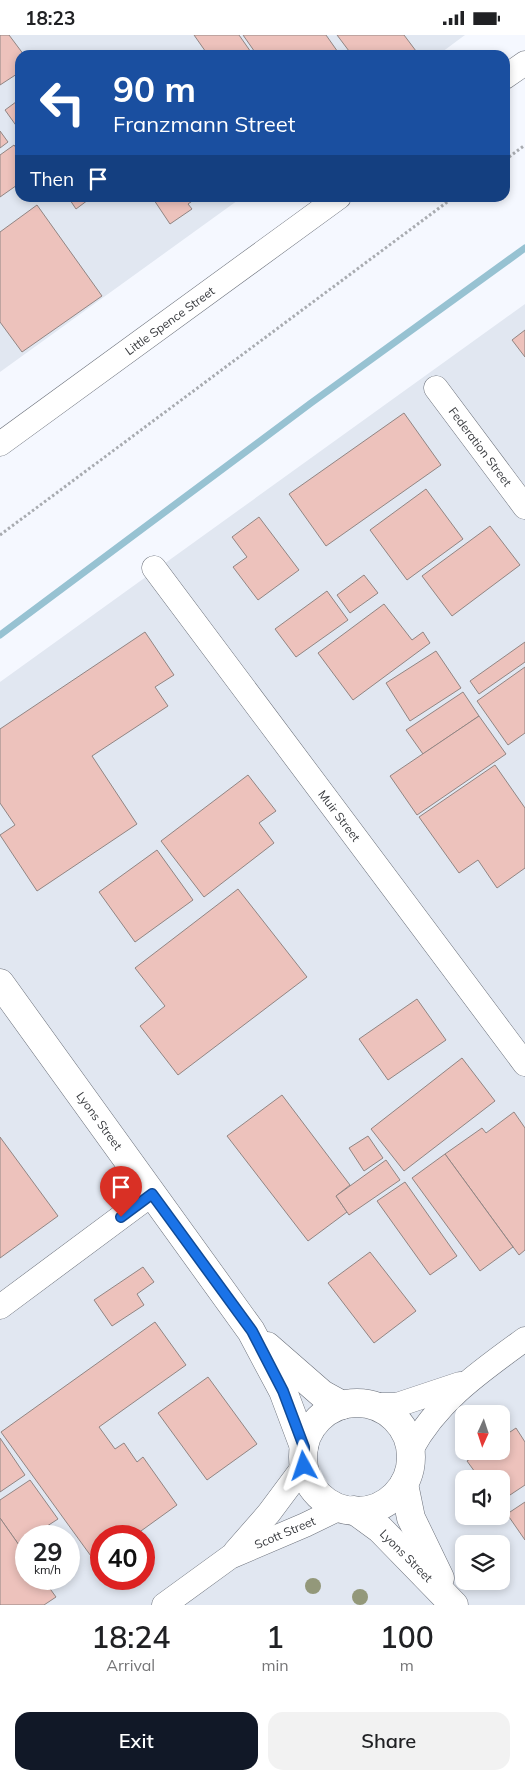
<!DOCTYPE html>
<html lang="en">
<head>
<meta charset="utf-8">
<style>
	:root { --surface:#fff; --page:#f2f2f2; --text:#202124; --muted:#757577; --accent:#111827 }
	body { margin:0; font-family:Mulish,sans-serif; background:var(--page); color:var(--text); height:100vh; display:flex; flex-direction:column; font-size:19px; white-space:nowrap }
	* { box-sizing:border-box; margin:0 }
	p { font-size:16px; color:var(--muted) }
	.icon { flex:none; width:28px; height:28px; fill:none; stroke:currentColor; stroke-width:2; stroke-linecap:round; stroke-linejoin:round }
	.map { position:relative; height:1570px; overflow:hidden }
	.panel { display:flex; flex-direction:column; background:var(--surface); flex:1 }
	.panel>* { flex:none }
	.hud { position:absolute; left:15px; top:15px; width:495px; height:152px; border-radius:15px; box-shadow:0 2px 8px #0003; background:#1a4fa0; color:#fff; overflow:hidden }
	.needle { width:32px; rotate:183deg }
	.controls { position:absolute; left:455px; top:1370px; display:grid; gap:10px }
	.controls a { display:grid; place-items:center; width:55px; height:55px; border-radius:10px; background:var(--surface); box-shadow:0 2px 8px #0003; font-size:25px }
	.speed { position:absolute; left:15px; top:1490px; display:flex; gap:10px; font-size:25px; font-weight:700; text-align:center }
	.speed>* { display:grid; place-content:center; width:65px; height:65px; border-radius:50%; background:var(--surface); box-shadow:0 2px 8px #0003; line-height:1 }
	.speed small { font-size:12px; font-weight:400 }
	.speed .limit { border:8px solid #d22; background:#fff; color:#111 }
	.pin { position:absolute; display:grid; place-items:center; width:42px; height:42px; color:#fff; margin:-51px -21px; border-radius:50% 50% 50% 0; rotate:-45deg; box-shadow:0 0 5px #0007 }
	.pin .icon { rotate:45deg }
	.me { position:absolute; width:55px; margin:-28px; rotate:355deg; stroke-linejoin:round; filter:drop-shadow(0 0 4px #0008) }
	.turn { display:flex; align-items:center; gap:18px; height:105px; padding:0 15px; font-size:22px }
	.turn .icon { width:65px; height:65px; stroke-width:2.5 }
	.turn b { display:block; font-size:35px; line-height:42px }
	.then { display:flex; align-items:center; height:48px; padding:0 15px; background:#0003; gap:10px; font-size:19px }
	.eta { display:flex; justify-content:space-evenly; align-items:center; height:85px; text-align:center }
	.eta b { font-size:30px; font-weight:600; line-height:35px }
	.cta { display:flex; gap:10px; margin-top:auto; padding:10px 15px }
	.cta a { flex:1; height:58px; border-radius:15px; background:var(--accent); color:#fff; font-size:20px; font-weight:600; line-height:58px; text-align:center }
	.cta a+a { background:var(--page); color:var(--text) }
	.status { display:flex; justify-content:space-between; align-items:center; height:35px; padding:0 25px; background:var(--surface); direction:ltr }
	.status svg { height:14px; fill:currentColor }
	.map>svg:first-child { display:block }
	.built { fill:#e1e7f1; fill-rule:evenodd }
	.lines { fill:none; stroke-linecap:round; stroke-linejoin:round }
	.stream { stroke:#97c2d2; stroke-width:7 }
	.building { fill:#edc2bc; stroke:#918583 }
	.minor-casing { stroke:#6b707a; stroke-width:25 }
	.tertiary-casing { stroke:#6b707a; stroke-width:29 }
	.path { stroke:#a8abb0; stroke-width:3; stroke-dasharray:2.5 2.5; stroke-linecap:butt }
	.minor { stroke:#fff; stroke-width:24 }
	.tertiary { stroke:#fff; stroke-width:28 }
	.tree { fill:#93987a }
	.route-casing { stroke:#114b97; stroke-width:12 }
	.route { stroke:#1a73e8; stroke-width:9 }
	.labels { text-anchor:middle; stroke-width:4; stroke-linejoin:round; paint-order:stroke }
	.street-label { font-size:12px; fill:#393b3f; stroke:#fff }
</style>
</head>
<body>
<div class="status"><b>18:23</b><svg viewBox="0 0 49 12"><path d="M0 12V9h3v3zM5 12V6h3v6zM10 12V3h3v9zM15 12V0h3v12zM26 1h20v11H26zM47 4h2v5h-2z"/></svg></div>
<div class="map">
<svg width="525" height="1570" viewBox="0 0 525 1570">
	<rect width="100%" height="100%" fill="#f5f8ff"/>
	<g class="built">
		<path d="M0,0H465L438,20H20V162L241,163L0,337Z"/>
		<path d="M525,269V1570H0V647ZM464,1379H501V1416H464ZM464,1444H501V1481H464ZM26,1501H69V1544H26ZM101,1501H144V1544H101ZM464,1509H501V1546H464Z"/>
	</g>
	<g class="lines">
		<path class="stream" d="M0,600L311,368L525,213"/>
	</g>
	<g class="building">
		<path d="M0,0H9L24,20H20V37L0,50Z"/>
		<path d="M194,0H239L253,20H208Z"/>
		<path d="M243,0H326L340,20H257Z"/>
		<path d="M337,0H404L419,20H352Z"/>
		<path d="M20,64V96L5,75Z"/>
		<path d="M0,96L8,107L0,113Z"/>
		<path d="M14,110L20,118V148L0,162V120Z"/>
		<path d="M68,162H92L76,174Z"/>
		<path d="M152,162H198L188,169L192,174L170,189Z"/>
		<path d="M37,170L102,261L22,317L0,287V197Z"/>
		<path d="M525,295V322L512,305Z"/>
		<path d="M404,378L441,430L326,511L289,459Z"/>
		<path d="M426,454L463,504L407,545L370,495Z"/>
		<path d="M259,482L299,535L258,565L233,532L247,522L232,502Z"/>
		<path d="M490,491L520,530L452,581L422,541Z"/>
		<path d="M364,540L378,558L350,578L337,560Z"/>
		<path d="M327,556L348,585L296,622L275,594Z"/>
		<path d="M384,569L412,605L423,597L430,608L353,665L318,618Z"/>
		<path d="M145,597L174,640L155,652L168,671L92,721L137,789L37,856L0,800L15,790L0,768V694Z"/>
		<path d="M525,607V627L479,659L470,646Z"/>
		<path d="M436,616L461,653L410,686L386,648Z"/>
		<path d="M525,632V698L508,710L477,666Z"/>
		<path d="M463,657L479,681L423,719L406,695Z"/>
		<path d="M479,681L506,719L417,780L390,741Z"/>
		<path d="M495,730L525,773V833L497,853L478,825L459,838L419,782Z"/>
		<path d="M248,740L276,776L259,788L274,808L204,862L161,806Z"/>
		<path d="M157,815L193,865L135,907L99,857Z"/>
		<path d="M238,854L307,942L178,1040L140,991L165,971L135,933Z"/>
		<path d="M417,964L446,1005L388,1045L359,1004Z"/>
		<path d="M462,1023L495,1066L404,1136L371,1094Z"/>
		<path d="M282,1060L350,1150L336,1161L347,1177L308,1206L227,1101Z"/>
		<path d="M514,1077L525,1093V1215L519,1220L445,1119L482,1093L486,1098Z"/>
		<path d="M368,1101L383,1123L364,1136L349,1113Z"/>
		<path d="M0,1102L58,1181L0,1223Z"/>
		<path d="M445,1119L513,1212L480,1236L412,1143Z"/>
		<path d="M386,1125L400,1145L349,1180L336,1161Z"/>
		<path d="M405,1147L457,1221L430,1240L377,1166Z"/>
		<path d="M370,1217L416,1276L374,1308L328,1248Z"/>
		<path d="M143,1232L154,1247L137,1259L144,1270L112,1291L94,1265Z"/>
		<path d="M155,1287L186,1330L99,1392L115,1414L124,1408L137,1427L143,1422L177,1470L134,1501H101V1524L96,1528L1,1397Z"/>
		<path d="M208,1342L257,1409L207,1445L158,1378Z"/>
		<path d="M516,1393L525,1407V1450L501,1466V1444H480L467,1426L482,1416H501V1403Z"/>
		<path d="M0,1403L25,1440L0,1457Z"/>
		<path d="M30,1445L58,1484L41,1495L46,1501H26V1520L0,1483V1465Z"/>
		<path d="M525,1467V1505L507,1479Z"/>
		<path d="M0,1483L26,1520V1544H43L56,1562L44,1570H0Z"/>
	</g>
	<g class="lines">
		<defs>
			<g id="minor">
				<path d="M505,42L525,28"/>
				<path d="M436,353L525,472"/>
				<path d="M0,409L339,162"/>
				<path d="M154,533L525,1029"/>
				<path d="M0,1272L152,1159"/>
				<path d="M371,1370H397L460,1349"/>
				<path d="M411,1415C437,1366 481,1336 525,1304"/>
				<path d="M235,1517L269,1478L304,1431"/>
				<path d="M164,1570L230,1522L305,1490L340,1473"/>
			</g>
			<g id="tertiary">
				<path d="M0,948L251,1296L283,1356L304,1412"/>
				<path d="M267,1311L322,1359L342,1370"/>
				<circle cx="357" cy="1422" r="54"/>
				<path d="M404,1449L411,1483L440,1543"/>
				<path d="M354,1475L380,1494L454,1570"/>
			</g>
		</defs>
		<use href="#minor" class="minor-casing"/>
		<use href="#tertiary" class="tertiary-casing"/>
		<g class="path">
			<path d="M505,125L525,110"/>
			<path d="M0,500L454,162"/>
		</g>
		<use href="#minor" class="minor"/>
		<use href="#tertiary" class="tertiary"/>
	</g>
	<g class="tree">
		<circle cx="313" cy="1551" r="8"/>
		<circle cx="360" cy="1562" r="8"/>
	</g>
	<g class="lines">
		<defs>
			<path id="route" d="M121,1182L152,1159L163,1174L252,1296L283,1356L304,1412V1431"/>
		</defs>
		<use href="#route" class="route-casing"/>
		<use href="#route" class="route"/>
	</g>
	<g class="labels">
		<g class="street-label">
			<text transform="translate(170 286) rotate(-36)" y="4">Little Spence Street</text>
			<text transform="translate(480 412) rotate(53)" y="4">Federation Street</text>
			<text transform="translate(339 781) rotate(53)" y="4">Muir Street</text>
			<text transform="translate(99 1086) rotate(54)" y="4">Lyons Street</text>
			<text transform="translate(285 1498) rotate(-23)" y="4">Scott Street</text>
			<text transform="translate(406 1521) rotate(45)" y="4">Lyons Street</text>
		</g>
	</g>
</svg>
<div class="controls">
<a><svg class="needle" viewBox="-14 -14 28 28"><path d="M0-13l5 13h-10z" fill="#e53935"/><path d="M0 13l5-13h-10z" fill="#757577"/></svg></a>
<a><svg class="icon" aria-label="sound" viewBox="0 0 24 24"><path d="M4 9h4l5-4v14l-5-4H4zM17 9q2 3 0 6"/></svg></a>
<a><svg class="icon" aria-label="layers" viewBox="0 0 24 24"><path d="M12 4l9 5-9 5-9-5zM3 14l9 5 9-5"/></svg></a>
</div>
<div class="speed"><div>29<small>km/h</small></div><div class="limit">40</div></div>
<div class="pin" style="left:121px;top:1182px;background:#d93025"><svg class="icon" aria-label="arrive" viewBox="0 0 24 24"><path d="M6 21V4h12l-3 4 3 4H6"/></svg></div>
<svg class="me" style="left:304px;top:1431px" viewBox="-20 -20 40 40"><path d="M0-17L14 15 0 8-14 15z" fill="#1a73e8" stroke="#fff" stroke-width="4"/></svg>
<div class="hud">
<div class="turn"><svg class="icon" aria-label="left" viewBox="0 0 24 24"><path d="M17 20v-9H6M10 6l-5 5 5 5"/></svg><div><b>90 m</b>Franzmann Street</div></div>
<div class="then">Then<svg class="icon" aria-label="arrive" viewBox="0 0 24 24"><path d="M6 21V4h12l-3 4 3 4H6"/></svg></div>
</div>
</div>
<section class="panel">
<div class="eta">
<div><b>18:24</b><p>Arrival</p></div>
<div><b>1</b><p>min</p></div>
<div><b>100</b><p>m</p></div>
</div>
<div class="cta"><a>Exit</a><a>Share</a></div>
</section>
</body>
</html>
